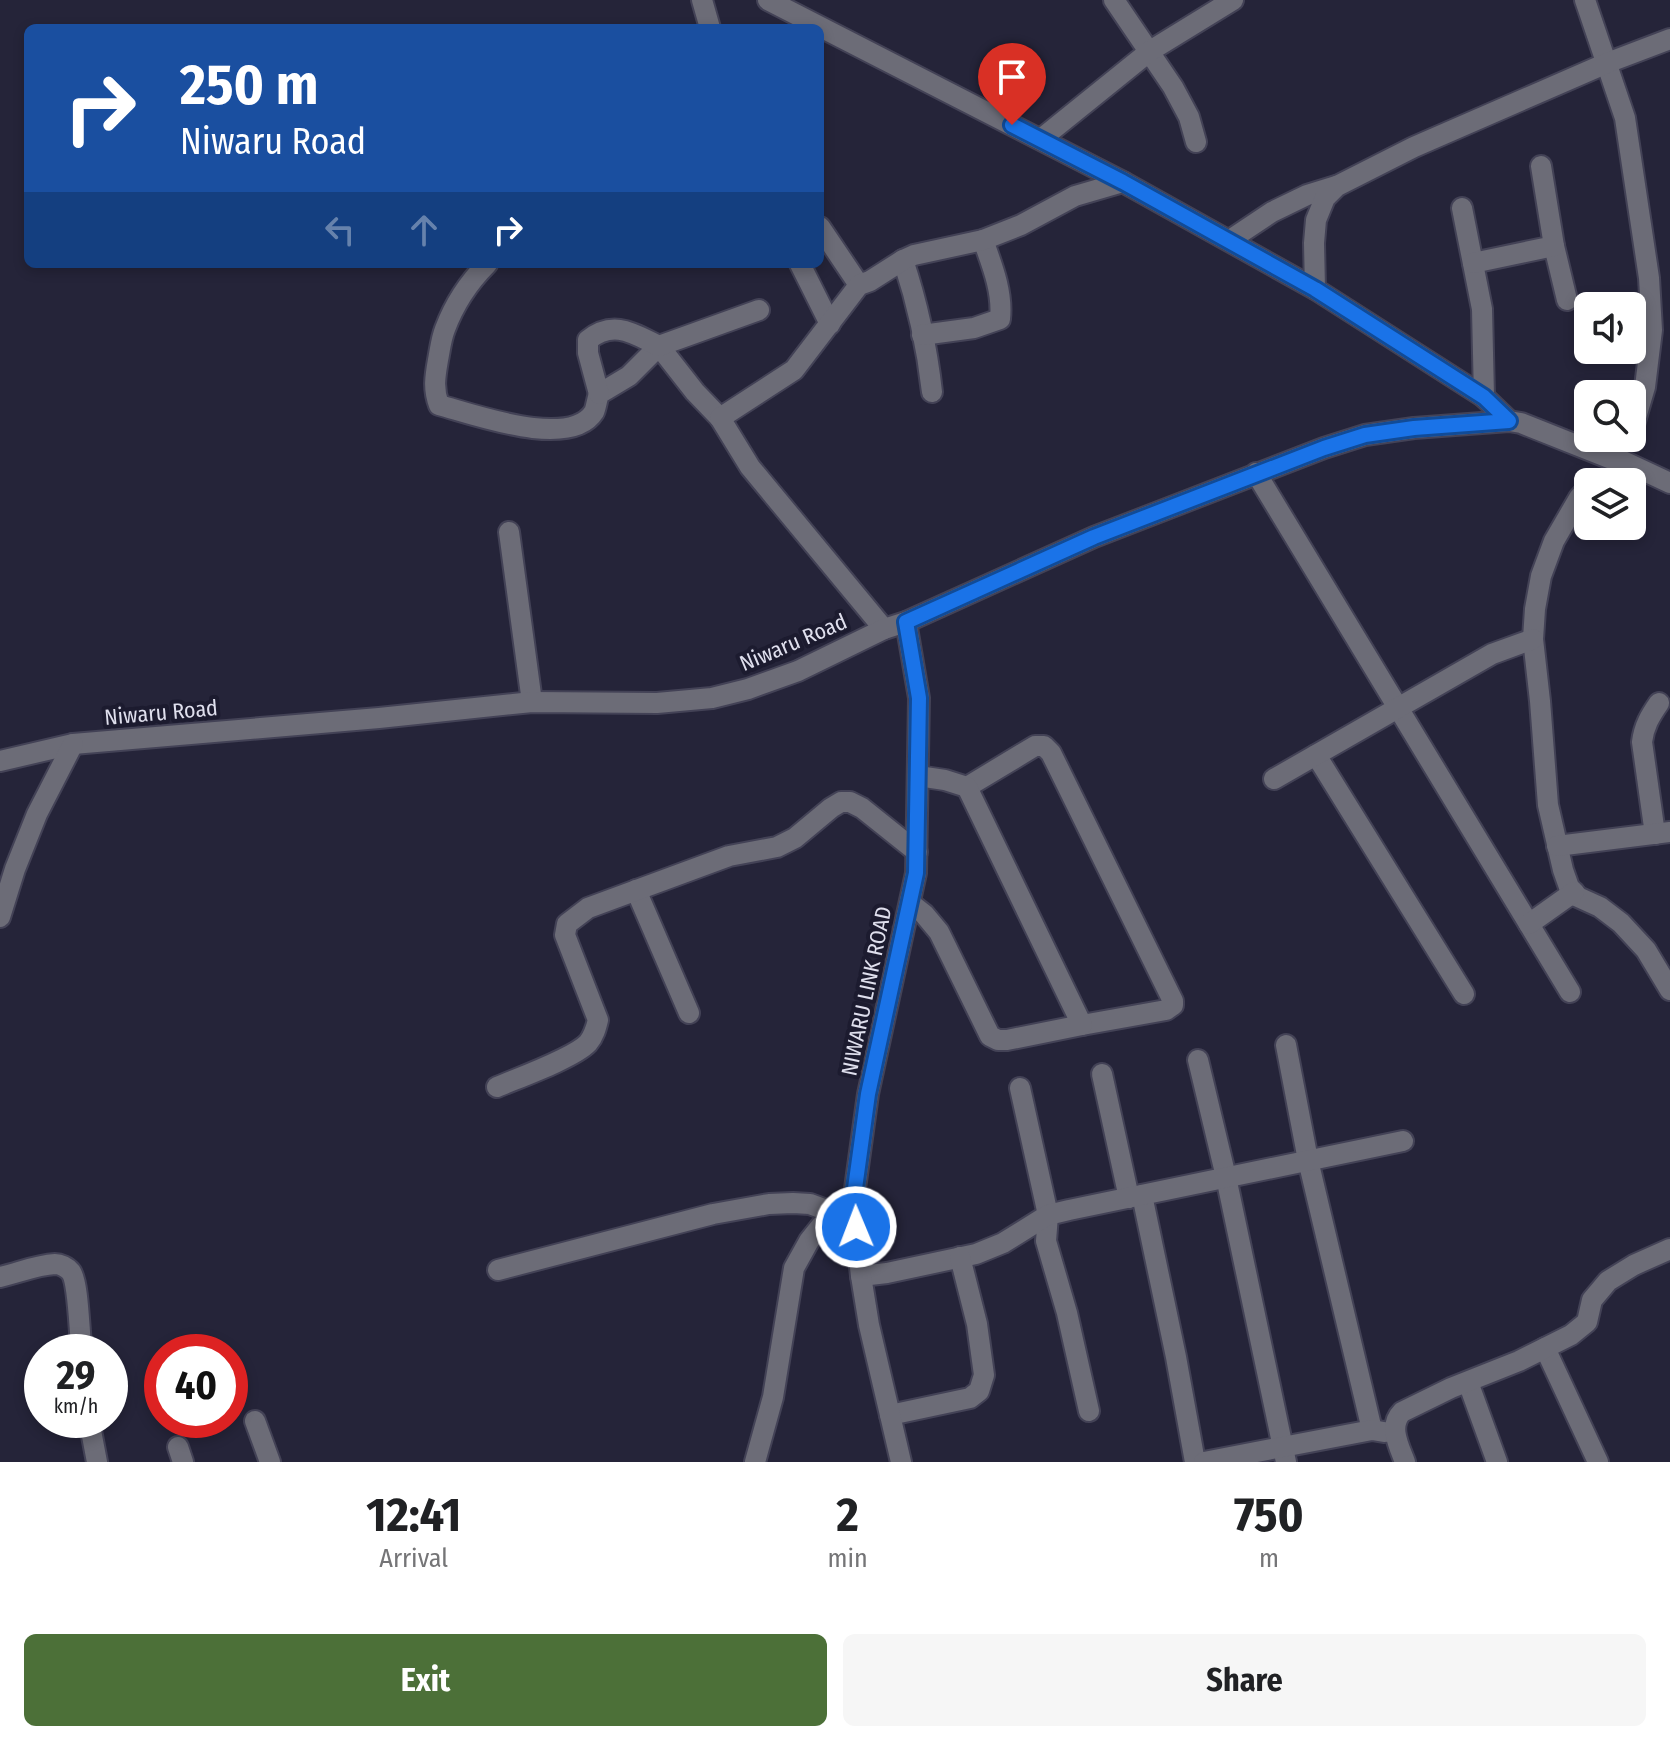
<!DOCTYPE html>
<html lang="en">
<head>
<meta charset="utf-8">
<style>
	:root { --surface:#fff; --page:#f6f6f6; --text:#202124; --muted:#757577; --accent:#4c7038 }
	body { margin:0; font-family:"Fira Sans Condensed",sans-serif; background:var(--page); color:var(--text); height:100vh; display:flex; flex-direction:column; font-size:30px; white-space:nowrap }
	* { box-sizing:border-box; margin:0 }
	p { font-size:26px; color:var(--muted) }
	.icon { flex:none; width:44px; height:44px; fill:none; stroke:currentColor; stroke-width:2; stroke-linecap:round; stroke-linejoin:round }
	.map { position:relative; height:1462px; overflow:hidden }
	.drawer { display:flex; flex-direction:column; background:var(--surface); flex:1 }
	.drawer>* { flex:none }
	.banner { position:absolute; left:24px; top:24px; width:800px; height:244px; border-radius:12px; box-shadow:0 4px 12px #0003; background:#1a4fa0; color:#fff; overflow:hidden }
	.tools { position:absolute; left:1574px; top:292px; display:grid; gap:16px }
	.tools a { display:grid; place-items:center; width:72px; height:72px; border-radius:12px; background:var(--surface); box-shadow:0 4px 12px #0003; font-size:40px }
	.speed { position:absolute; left:24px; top:1334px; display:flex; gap:16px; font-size:40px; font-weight:700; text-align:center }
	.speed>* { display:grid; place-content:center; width:104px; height:104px; border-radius:50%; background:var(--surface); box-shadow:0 4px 12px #0003; line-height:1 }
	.speed small { font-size:20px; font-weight:400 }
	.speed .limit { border:12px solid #d22; background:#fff; color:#111 }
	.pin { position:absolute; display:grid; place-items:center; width:68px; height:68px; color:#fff; margin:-82px -34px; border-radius:50% 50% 50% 0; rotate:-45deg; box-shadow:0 0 8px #0007 }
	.pin .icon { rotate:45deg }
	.me { position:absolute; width:88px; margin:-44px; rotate:359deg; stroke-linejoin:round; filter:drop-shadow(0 0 6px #0008) }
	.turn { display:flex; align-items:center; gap:28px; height:168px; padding:0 24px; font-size:36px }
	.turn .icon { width:104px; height:104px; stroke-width:2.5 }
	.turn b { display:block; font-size:56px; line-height:68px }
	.lanes { display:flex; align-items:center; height:76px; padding:0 24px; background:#0003; justify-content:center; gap:40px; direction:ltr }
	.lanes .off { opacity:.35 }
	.eta { display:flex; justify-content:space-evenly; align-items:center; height:136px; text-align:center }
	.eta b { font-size:48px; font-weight:700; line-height:56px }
	.primary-button { display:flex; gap:16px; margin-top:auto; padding:16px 24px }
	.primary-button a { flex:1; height:92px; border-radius:12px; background:var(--accent); color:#fff; font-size:32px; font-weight:700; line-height:92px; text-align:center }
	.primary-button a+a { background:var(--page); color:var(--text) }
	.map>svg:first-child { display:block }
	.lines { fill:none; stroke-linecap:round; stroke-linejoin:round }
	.minor-casing { stroke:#434256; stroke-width:24 }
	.minor { stroke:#6c6c77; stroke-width:20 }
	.route-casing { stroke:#114b97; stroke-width:20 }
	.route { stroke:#1a73e8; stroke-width:14 }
	.labels { text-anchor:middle; stroke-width:8; stroke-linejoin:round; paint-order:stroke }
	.street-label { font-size:22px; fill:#dfdfed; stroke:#1c1b2f }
</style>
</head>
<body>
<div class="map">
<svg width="1670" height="1462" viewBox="0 0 1670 1462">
	<rect width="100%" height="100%" fill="#252439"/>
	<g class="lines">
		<defs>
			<g id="minor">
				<path d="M702,0L710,28"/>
				<path d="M768,0L1123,182L1315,289"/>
				<path d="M1114,0L1173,87L1189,117L1196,142"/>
				<path d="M1585,0L1625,118L1649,278L1652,330L1645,387L1632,431"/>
				<path d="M1041,139L1150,51L1233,0"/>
				<path d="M1462,208L1482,309L1484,397"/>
				<path d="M820,227L859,285"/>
				<path d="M1230,240L1272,212L1307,195L1336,186"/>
				<path d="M1554,246L1567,300"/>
				<path d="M903,260C917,302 927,347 932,392"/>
				<path d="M1473,263L1554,246L1541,166"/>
				<path d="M487,264C469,282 454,305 445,329C441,339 440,350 438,360C435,377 433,389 439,405C473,414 570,450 594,412C596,408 597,399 599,394L629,376L659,346L695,392L720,418"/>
				<path d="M800,264L830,324"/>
				<path d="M922,335L974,328L1000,319C1003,292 992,265 983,240"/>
				<path d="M599,394L588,353V340C614,319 634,334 659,346L759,310"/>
				<path d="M1509,421L1484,397L1315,289L1314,243L1316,220L1325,198L1337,186L1414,147L1607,63L1670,39"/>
				<path d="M1256,473L1570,992"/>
				<path d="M1588,488L1579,498L1554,541L1541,576L1535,609L1533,639L1540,701L1548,805L1563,870L1569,887L1578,897L1600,907L1621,923L1646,950L1670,990"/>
				<path d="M509,532L532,702"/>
				<path d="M884,629L750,467L720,418L794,370L859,285L870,281L903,260L914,255L983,240L1021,225L1075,196L1123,182"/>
				<path d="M1316,755L1464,994"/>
				<path d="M0,761L73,744L379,718L532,702L657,703L712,698L748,689L798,671L884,629L906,622L1094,537L1324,448L1365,435L1414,428L1509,421L1521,423L1614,460L1623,461L1670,483"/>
				<path d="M1274,779L1492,654L1533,639"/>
				<path d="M967,787L1035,746H1044L1051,753L1173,1001V1005L1166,1010L1082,1025"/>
				<path d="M1655,834L1642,742C1644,726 1650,716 1659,703"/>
				<path d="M1557,846L1670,832"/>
				<path d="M636,890L689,1013"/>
				<path d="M910,903L924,914L939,932L990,1036L998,1040H1007L1082,1025L967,787L945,780L918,776"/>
				<path d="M0,917L15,869L37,814L73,744"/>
				<path d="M1529,924L1574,892"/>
				<path d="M1286,1045L1308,1160L1372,1430"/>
				<path d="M1198,1060L1226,1177L1286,1462"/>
				<path d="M1102,1074L1129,1198"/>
				<path d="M497,1087C518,1078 574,1058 588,1043C594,1036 596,1028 598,1020L565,935L567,924L588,908L729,856L777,847L795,838L831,808L841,802H850L862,808L917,852"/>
				<path d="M1020,1088L1048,1215L1046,1241L1067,1313L1089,1411"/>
				<path d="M1142,1195L1176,1357L1195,1462"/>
				<path d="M498,1270L713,1214L769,1204L793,1203L810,1204L837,1214"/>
				<path d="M861,1276L887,1273L976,1254L1003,1243L1048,1215L1069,1210L1403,1141"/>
				<path d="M0,1277C18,1273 36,1265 55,1264C60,1264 67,1267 71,1272C79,1284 79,1335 82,1352"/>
				<path d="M1545,1348L1598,1462"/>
				<path d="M1468,1382L1497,1462"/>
				<path d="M890,1415L970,1398L979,1391L984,1375L977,1324L960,1257"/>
				<path d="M89,1420L97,1462"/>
				<path d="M255,1421L270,1462"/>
				<path d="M178,1447L183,1462"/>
				<path d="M755,1462L773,1397L794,1268L809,1241L821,1226L844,1210"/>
				<path d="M901,1462L869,1325L861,1276L853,1203L868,1094L916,873L919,698L906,622"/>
				<path d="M1204,1462L1372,1430L1384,1432"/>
				<path d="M1405,1462C1399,1446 1388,1426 1402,1412L1451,1388L1519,1361L1571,1335L1587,1322L1592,1300L1608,1281L1634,1265L1670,1249"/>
			</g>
		</defs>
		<use href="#minor" class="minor-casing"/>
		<use href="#minor" class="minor"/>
	</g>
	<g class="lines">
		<defs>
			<path id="route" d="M856,1227L853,1203L868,1094L916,873L919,698L906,622L1094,537L1324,448L1365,435L1414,428L1509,421L1484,397L1315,289L1123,182L1012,125"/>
		</defs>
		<use href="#route" class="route-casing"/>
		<use href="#route" class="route"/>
	</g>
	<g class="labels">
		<g class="street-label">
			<text transform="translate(793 642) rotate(-23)" y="8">Niwaru Road</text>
			<text transform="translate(161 712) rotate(-5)" y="8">Niwaru Road</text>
			<text transform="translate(866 991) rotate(-78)" y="8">NIWARU LINK ROAD</text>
		</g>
	</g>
</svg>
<div class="tools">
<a><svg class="icon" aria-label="sound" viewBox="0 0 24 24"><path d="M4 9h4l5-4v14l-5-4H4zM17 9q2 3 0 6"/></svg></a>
<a><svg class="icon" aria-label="search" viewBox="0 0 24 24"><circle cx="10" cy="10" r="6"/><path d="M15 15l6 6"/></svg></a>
<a><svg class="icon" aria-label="layers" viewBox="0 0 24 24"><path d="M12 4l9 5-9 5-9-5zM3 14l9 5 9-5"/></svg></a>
</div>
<div class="speed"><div>29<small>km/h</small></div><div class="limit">40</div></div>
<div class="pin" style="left:1012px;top:125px;background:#d93025"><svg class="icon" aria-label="arrive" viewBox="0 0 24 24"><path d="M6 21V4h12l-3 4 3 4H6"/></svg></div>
<svg class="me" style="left:856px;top:1227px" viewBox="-20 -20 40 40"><circle r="17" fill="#1a73e8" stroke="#fff" stroke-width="3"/><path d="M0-11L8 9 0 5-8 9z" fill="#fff"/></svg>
<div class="banner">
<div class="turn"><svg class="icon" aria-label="right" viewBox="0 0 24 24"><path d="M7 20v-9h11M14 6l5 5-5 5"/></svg><div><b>250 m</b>Niwaru Road</div></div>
<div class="lanes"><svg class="icon off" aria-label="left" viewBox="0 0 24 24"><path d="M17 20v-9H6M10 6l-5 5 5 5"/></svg><svg class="icon off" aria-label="ahead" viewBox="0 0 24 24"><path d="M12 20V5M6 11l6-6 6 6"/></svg><svg class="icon" aria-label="right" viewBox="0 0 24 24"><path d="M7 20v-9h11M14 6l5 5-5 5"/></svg></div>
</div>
</div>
<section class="drawer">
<div class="eta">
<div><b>12:41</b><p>Arrival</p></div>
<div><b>2</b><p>min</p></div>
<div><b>750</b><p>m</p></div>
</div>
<div class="primary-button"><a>Exit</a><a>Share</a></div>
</section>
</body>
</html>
